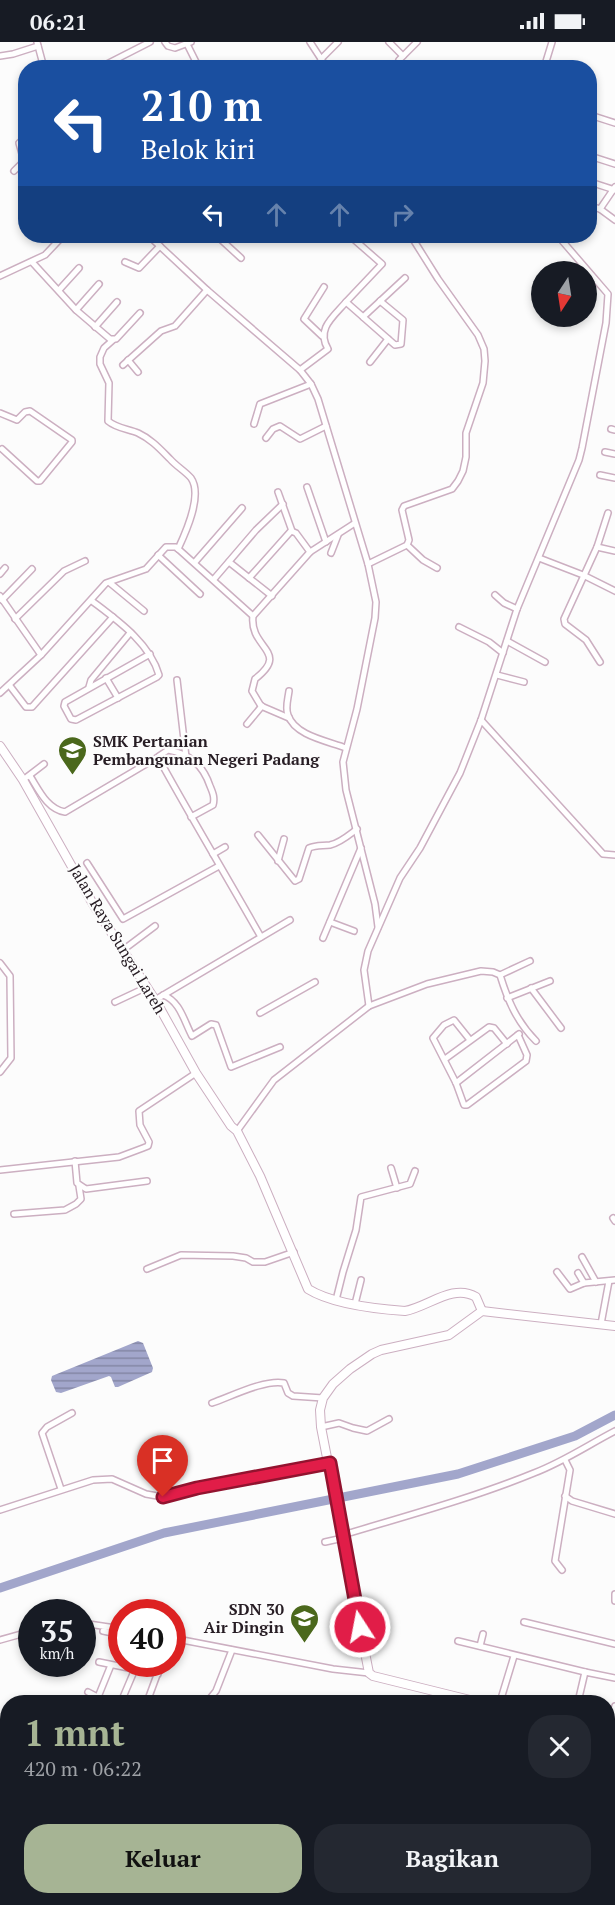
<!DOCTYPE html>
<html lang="id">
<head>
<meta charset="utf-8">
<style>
	:root { --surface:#171b24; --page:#242831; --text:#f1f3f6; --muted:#9ea1a6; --accent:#a6b494 }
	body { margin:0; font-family:"PT Serif",serif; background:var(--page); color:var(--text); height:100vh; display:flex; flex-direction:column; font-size:22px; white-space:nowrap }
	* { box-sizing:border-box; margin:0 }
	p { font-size:20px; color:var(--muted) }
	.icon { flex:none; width:33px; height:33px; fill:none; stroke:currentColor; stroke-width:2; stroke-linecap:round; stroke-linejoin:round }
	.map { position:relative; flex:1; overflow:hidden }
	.sheet { position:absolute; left:0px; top:1653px; width:615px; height:210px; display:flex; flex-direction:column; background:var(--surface); border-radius:24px 24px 0 0; box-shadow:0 3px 9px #0003 }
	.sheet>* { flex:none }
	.top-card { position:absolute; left:18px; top:18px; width:579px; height:183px; border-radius:24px; box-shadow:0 3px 9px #0003; background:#1a4fa0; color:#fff; overflow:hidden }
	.needle { width:39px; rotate:192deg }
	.fabs { position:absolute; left:531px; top:219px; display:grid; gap:12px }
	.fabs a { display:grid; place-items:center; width:66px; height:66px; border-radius:50%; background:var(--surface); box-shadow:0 3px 9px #0003; font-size:30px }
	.speed { position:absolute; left:18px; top:1557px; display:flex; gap:12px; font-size:30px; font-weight:700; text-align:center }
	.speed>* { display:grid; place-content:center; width:78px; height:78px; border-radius:50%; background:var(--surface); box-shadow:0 3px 9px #0003; line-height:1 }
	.speed small { font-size:15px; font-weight:400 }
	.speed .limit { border:9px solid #d22; background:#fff; color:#111 }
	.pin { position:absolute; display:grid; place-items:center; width:51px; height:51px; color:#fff; margin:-62px -26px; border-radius:50% 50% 50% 0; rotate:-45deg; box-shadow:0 0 6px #0007 }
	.pin .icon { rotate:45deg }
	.me { position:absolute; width:66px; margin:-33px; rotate:349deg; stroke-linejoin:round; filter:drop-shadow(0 0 4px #0008) }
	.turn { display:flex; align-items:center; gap:21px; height:126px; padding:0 24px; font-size:27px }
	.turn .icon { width:78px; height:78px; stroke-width:2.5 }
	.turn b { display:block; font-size:42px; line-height:51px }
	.lanes { display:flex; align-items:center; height:57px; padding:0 24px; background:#0003; justify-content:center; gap:30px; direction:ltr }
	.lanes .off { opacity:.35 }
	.round { display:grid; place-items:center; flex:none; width:63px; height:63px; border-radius:24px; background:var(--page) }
	.summary { display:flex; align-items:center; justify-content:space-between; height:102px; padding:0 24px }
	h1 { font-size:36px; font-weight:600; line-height:45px; color:var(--accent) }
	.primary-button { display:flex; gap:12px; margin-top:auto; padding:12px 24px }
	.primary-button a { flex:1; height:69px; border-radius:24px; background:var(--accent); color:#111; font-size:24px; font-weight:600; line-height:69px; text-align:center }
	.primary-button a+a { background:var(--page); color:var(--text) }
	.status { display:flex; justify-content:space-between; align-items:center; height:42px; padding:0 30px; background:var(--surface); direction:ltr }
	.status svg { height:16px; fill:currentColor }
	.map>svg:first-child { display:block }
	.water { fill:url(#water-rules) }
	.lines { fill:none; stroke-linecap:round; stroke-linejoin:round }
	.river { stroke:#a2a6cb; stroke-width:9 }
	.street-casing { stroke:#ccafc1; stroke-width:8 }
	.secondary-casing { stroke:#ccafc1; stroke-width:10 }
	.street { stroke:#fff; stroke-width:5 }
	.secondary { stroke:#fff; stroke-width:8 }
	.route-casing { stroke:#92132f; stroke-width:15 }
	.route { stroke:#e11d48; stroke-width:10 }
	.labels { text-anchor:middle; stroke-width:4.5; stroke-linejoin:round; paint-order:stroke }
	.poi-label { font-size:16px; font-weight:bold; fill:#271d24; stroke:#fcfcfc; text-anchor:start }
	.street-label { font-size:16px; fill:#271d24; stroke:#fcfcfc }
</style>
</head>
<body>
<div class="status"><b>06:21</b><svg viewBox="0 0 49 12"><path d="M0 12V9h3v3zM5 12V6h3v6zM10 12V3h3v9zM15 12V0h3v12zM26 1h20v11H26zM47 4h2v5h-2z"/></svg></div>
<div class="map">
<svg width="615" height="1863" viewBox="0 0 615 1863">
	<defs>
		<pattern id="water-rules" width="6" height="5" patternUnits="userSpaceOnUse" patternTransform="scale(1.5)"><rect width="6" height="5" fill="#a2a6cb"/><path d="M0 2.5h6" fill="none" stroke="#8487a5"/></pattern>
	</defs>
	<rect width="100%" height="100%" fill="#fcfcfc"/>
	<path class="water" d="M138,1299L143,1301L153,1326L152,1330L118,1345H115L111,1335L109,1334L61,1351L56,1350L51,1338L52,1334Z"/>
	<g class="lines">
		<path class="river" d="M0,1546L164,1491L458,1432L575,1394L615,1373"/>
		<defs>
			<g id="street">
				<path d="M37,0L44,26"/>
				<path d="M165,0L168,4L175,6L191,0"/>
				<path d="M310,0L327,26"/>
				<path d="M389,0L403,14"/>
				<path d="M187,2L199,26"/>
				<path d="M0,14L13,12L38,4"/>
				<path d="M321,17L338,0"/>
				<path d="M399,18L417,0"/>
				<path d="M99,26L150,0"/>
				<path d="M544,26L552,0"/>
				<path d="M590,73L615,81"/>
				<path d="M590,114L615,122"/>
				<path d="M14,129L24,119L19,101L26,95"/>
				<path d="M590,140L615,148"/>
				<path d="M590,164L600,167L615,145"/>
				<path d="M600,167L615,178"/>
				<path d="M149,194L207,248L300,328L311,342L318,357L368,522L376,560L375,576L357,667L343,720L346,748L375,862L378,885"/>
				<path d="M217,194L241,216"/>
				<path d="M350,194L382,222L346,260L362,274L363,275L405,236"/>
				<path d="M32,220L76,268L110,297H116L140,271"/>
				<path d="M125,220L139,226L160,204"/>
				<path d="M0,234L45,213L63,194"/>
				<path d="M59,248L79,226"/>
				<path d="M76,268L99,242"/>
				<path d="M363,275L395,303L401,302L403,278L380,259"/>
				<path d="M95,285L117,260"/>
				<path d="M322,294L304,277L324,245"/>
				<path d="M113,298L104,306L100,315V322L109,341L108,379C116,386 128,387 138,391C151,397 160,407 170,417C176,424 185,429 191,436C203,453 186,490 178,507"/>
				<path d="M128,318L138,330"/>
				<path d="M370,320L388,297"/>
				<path d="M123,323L161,289L175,284L207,248"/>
				<path d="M300,328L328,307C316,287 333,275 346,260"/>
				<path d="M0,371L17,378L25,370L30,369L72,398V400L40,439H37L2,407"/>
				<path d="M254,382L260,362L311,342"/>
				<path d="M611,387L615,388"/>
				<path d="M266,396L273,387L280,384L300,397L326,384"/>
				<path d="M605,410L615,412"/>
				<path d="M600,433L615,436"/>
				<path d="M307,445L326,500"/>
				<path d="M278,450L292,489"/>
				<path d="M407,503L423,518L437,526"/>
				<path d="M597,505L608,471"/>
				<path d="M331,511L338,493"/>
				<path d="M158,513L200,552"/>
				<path d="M539,516L583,533L615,549"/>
				<path d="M195,520L242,466"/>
				<path d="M229,520L272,554"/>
				<path d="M368,522L407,503L409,498L402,468L404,464L452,447L458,439L463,429L466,415V391L483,341L485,319L484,307L478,293L438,237L411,194"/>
				<path d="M0,532L5,526"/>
				<path d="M249,536L291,489L296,491L310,510"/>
				<path d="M214,537L256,488L283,462"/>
				<path d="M110,541L144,569"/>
				<path d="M495,553L504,561L517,567"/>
				<path d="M0,554L41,613"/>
				<path d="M2,558L32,527"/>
				<path d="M92,559C117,578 150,601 159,633L157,635L76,678L71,677L64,664L65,660L150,612"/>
				<path d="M15,577L64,529L85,519"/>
				<path d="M459,585L489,600L503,611"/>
				<path d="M507,599L545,620"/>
				<path d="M600,620L586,598L565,582L564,577L597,505L615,509"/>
				<path d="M497,633L524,640"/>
				<path d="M106,636L118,656"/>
				<path d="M177,638L186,715"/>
				<path d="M10,644L26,665H32L113,575"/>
				<path d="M89,645L91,638L130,591"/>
				<path d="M289,649C288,657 285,666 288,673C295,694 328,699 346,706"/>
				<path d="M0,651L41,613L106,541L146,527L166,505H176L253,574"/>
				<path d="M289,676L261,664L252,649L255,637C291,609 249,607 253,574L310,510L355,481"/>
				<path d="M481,678L603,812L615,813"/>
				<path d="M247,682L262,664"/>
				<path d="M30,734C39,748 47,767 65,770L158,715"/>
				<path d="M27,735L44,722"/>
				<path d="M191,775L213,763C215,756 213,751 210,744C203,723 190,712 168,708L159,714V717C192,777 227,835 261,895"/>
				<path d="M258,793L295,839L299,837L309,806C316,803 322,804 330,803C340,801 349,793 357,787"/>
				<path d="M213,812L225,805"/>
				<path d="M278,819L284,797"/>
				<path d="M87,821L123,877L219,824"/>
				<path d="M330,880L354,889"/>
				<path d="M323,896L361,806"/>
				<path d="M123,908L155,884"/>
				<path d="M0,921L10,934L11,1016L0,1030"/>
				<path d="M500,933L530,919"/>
				<path d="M531,946L561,986"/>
				<path d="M163,953C180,959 184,979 192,994L211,982L216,983L231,1025L280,1005"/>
				<path d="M507,956L550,939"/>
				<path d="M155,958L290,878"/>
				<path d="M115,960L147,945"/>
				<path d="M369,964L364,928L368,909L400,836L420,806L460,731L481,678L517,567L579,418L582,406L606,281L608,252L558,194"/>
				<path d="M260,971L315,940"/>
				<path d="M470,998L454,978L444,983L433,996L456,1041L464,1063H467L526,1019L527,1013L518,993"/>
				<path d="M445,1017L489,985L494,986L507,1002"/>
				<path d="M456,1041L519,992"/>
				<path d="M237,1089L274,1038L369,964L427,942L481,929L493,930L500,933C508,959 517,980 536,999"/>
				<path d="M75,1119L77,1141L86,1147L147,1139"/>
				<path d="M391,1126L397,1146"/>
				<path d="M0,1128L119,1115L143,1106L148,1104L149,1100L140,1083L139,1069L196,1031"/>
				<path d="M14,1172L65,1168L76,1162L81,1157L79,1144"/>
				<path d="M613,1176L615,1179"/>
				<path d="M582,1215L596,1240"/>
				<path d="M147,1227L181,1213L233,1214L246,1216L253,1220H265L294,1210"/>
				<path d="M557,1230L570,1247L584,1241L615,1238"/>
				<path d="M578,1231L584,1241"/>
				<path d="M336,1258L343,1230L356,1188L361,1155L410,1142L415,1129"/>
				<path d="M355,1262L361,1238"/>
				<path d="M601,1282L609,1239"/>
				<path d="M212,1361C230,1355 265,1337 284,1341L288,1351L293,1354L323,1356"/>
				<path d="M321,1385L339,1381L353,1386L367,1389L389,1377"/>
				<path d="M61,1447L42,1391L47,1385L72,1371"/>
				<path d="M565,1454L572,1459L615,1472"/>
				<path d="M0,1468L93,1438L112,1437L146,1452L163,1455L197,1446L329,1421"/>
				<path d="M343,1493C406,1474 473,1456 534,1431C563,1420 588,1403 615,1389"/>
				<path d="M325,1500L343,1496"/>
				<path d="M562,1528L555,1519L570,1428L565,1418"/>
				<path d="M615,1552V1559"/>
				<path d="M524,1580L615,1602"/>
				<path d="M82,1581L122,1587"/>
				<path d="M103,1589L122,1593"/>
				<path d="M172,1596L333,1627L369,1631"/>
				<path d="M0,1598L32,1589"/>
				<path d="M458,1599L585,1630"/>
				<path d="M480,1604L483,1592"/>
				<path d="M99,1620L158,1632"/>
				<path d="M88,1650L107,1660"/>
				<path d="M98,1655L111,1623"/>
				<path d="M121,1660L135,1627"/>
				<path d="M147,1660L161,1622"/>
				<path d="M207,1660L216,1649L232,1608"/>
				<path d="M500,1660L514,1614"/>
				<path d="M578,1660L585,1630L615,1636"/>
				<path d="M612,1675L615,1664"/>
				<path d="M608,1742L611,1743"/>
				<path d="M608,1822L615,1824"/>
				<path d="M504,1856L518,1863"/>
				<path d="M107,1863L109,1856"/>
				<path d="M447,1863L448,1856"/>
				<path d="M497,1863L499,1856"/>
				<path d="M531,1863L532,1856"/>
				<path d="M562,1863L564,1856"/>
				<path d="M591,1863L593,1856"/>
			</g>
			<g id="secondary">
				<path d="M0,704L23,738L93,862L157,961L196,1031L231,1084L237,1089L260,1134L308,1247C332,1262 377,1267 405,1269C428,1265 453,1241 476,1255L482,1269"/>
				<path d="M478,1660L373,1634L369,1631L321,1385L320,1368L323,1356L333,1342L350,1327L372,1312L381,1308L449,1293L482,1269L615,1284"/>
				<path d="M608,1698L615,1700"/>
			</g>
		</defs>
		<use href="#street" class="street-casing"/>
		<use href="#secondary" class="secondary-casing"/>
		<use href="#street" class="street"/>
		<use href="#secondary" class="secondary"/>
	</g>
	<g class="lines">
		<defs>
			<path id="route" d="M163,1455L197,1446L330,1421L360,1585"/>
		</defs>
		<use href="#route" class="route-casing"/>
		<use href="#route" class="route"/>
	</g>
	<defs>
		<symbol id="school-pin" viewBox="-11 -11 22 30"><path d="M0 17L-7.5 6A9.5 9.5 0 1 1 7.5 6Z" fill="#4b681c" stroke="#fcfcfc"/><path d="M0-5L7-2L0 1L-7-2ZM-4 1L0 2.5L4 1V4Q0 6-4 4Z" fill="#fff"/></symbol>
	</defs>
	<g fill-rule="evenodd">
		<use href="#school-pin" x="56" y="692" width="33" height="45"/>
		<use href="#school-pin" x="288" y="1560" width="33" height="45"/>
	</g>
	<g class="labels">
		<g class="poi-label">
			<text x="93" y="705">SMK Pertanian<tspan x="93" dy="18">Pembangunan Negeri Padang</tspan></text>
			<text x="284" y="1573" text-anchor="end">SDN 30<tspan x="284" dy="18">Air Dingin</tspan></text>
		</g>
		<g class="street-label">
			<text transform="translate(118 897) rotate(59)" y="6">Jalan Raya Sungai Lareh</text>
		</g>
	</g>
</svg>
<div class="fabs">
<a><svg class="needle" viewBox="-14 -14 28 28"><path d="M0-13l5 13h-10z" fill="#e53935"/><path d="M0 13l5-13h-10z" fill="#9ea1a6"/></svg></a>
</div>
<div class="speed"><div>35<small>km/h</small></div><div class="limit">40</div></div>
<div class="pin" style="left:163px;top:1455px;background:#d93025"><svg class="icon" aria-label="arrive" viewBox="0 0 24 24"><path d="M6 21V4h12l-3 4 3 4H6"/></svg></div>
<svg class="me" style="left:360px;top:1585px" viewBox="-20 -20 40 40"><circle r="17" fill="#e11d48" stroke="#fff" stroke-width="3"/><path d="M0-11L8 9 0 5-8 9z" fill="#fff"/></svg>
<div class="top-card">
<div class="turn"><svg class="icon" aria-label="left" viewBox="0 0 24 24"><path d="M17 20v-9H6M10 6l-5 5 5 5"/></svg><div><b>210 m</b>Belok kiri</div></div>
<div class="lanes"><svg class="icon" aria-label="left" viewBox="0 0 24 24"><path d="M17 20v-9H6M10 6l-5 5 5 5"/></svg><svg class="icon off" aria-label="ahead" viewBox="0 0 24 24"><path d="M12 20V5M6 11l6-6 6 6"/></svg><svg class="icon off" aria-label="ahead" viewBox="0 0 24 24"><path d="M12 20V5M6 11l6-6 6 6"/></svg><svg class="icon off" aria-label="right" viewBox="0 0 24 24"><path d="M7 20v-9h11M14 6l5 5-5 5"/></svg></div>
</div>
<section class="sheet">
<div class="summary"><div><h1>1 mnt</h1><p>420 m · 06:22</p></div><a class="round"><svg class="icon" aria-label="close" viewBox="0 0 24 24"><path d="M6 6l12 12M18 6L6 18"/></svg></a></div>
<div class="primary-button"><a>Keluar</a><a>Bagikan</a></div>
</section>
</div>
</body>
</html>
